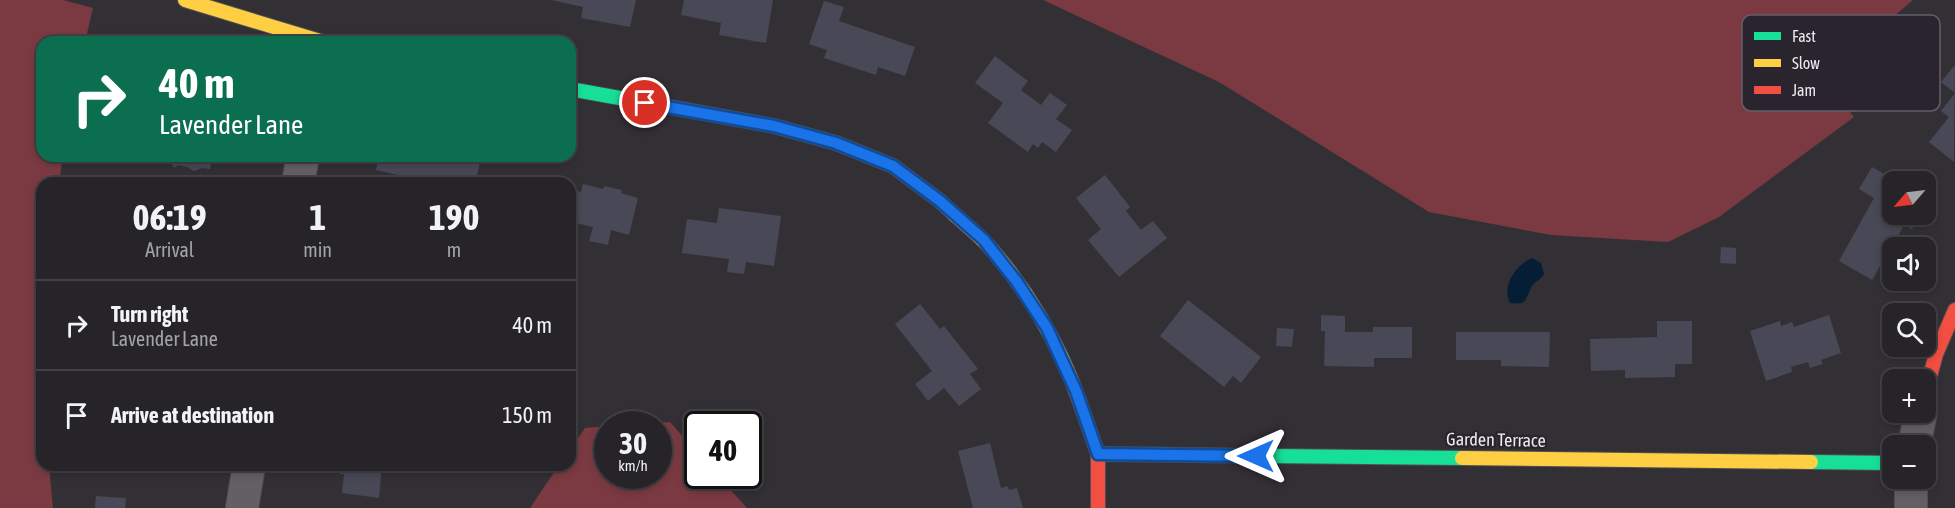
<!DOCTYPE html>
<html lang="en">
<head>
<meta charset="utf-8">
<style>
	:root { --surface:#262428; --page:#2e2c30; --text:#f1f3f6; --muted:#a4a4a8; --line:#424145 }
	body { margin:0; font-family:"Asap Condensed",sans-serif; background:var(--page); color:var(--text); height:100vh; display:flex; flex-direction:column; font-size:22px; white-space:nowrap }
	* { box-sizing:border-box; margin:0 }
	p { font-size:20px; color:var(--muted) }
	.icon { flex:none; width:33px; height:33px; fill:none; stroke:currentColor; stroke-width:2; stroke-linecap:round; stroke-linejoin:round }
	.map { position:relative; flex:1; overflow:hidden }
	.side { position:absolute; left:36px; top:177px; width:540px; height:294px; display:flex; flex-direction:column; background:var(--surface); border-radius:18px; box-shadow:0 3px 9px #0003,0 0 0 2px var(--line) }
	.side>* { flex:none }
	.banner { position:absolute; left:36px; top:36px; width:540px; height:126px; border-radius:18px; box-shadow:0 3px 9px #0003,0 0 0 2px var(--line); background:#0b6e4f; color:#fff; overflow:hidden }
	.needle { width:39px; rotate:242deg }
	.buttons { position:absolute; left:1882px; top:171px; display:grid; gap:12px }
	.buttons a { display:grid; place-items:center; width:54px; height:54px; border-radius:12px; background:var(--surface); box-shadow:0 3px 9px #0003,0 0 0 2px var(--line); font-size:30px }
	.speed { position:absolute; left:594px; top:411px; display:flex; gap:12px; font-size:30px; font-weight:700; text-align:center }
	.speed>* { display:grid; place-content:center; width:78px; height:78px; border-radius:50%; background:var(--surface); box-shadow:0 3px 9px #0003,0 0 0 2px var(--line); line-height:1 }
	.speed small { font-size:15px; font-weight:400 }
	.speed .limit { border:3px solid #111; border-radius:9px; background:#fff; color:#111 }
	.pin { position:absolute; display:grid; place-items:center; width:51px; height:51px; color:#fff; margin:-26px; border:3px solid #fff; border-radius:50%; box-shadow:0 2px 6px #0007 }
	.me { position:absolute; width:66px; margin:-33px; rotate:270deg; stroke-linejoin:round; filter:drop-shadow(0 0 4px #0008) }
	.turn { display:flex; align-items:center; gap:21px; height:126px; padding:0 24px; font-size:27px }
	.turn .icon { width:78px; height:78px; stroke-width:2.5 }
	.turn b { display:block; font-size:42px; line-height:51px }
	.eta { display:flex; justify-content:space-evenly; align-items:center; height:102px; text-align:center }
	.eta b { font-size:36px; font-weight:700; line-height:42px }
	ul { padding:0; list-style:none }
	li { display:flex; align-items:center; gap:18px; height:90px; padding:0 24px; border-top:2px solid var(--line) }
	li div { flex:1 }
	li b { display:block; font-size:22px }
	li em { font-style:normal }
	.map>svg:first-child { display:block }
	.forest { fill:#7b3a41 }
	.water { fill:#051e35 }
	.building { fill:#484856 }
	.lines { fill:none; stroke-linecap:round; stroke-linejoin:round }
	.street-casing { stroke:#514f53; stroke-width:34 }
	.fast-casing { stroke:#514f53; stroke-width:16 }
	.slow-casing { stroke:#514f53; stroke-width:16 }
	.jam-casing { stroke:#514f53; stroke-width:16 }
	.street { stroke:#636065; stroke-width:32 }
	.fast { stroke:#16e098; stroke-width:14 }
	.slow { stroke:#ffcf43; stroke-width:14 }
	.jam { stroke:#f24e42; stroke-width:14 }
	.route-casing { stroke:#114b97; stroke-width:15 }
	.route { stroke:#1a73e8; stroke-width:10 }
	.labels { text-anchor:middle; stroke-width:4.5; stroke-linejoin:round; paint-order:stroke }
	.street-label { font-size:18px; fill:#ece9ef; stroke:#29242d }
	.key { fill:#29242d; stroke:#645f67; stroke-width:1.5 }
	.key-label { font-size:16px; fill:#ece9ef }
</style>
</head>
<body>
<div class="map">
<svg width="1955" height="508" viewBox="0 0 1955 508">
	<rect width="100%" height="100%" fill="#333035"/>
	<g class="forest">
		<path d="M0,0H63L93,8L85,42H42V156H63L59,183H42V465H49L53,508H0Z"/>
		<path d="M1043,0H1913L1823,76L1854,117L1719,217L1668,242L1551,235L1429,212L1219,82Z"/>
		<path d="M670,422L697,453L698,476H718L747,508H530L559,465H570V450L585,428L607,426L608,476H658V424H637Z"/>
	</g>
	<path class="water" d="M1532,258L1541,263L1544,274C1541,280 1533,282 1531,288C1525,300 1527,305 1510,303C1501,286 1516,265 1532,258Z"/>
	<g class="building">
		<path d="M552,0H636L630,27L581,18L583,7Z"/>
		<path d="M684,0H773L766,43L719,35L721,23L681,15Z"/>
		<path d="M824,1L844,7L839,21L915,47L905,76L878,67L876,75L824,58L827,50L809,44Z"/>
		<path d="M995,56L1028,81L1021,90L1041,105L1050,93L1067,105L1056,119L1072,130L1056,152L1042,142L1038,148L1033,144L1028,152L988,123L1003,103L975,83Z"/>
		<path d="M1954,66L1955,67L1954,162L1929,142L1949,117L1941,111L1955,93L1941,82Z"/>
		<path d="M165,156H212L210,169L202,168L194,171L187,167L178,165L174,168L172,164L165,163Z"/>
		<path d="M379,156H466L465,158L480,162L475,183L459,182L458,183H432L376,170Z"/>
		<path d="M1872,167L1898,182H1893V214H1913L1918,217L1912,229L1904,225L1894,243L1889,240L1883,251L1887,254L1872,280L1839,261L1874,198L1859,189Z"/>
		<path d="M1105,175L1130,207L1126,211L1141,230L1153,221L1167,238L1119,277L1088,240L1101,229L1076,198Z"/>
		<path d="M583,184L603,189L604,186L622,190L621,193L638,198L629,235L611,230L608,245L589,241L593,227L576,223L574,229L570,228V189L581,192Z"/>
		<path d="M719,208L781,216L774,266L746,262L744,274L727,272L729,259L682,253L687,219L717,223Z"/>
		<path d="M1721,247L1736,248V264L1720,263Z"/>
		<path d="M1188,300L1261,357L1241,383L1233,376L1224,387L1160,336Z"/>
		<path d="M920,304L940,329L944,326L978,369L970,374L981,389L959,406L944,388L928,401L915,384L932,371L895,324Z"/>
		<path d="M1321,315L1345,316V332H1373V327H1412V358H1374V367L1324,366L1325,331H1321Z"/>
		<path d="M1829,315L1841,353L1821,360L1823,364L1810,368L1808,362L1791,367L1792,372L1766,381L1750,331L1780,321L1781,326L1792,322L1794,327Z"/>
		<path d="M1657,321H1692V364H1675V377L1625,378V370L1591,371L1590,339L1657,337Z"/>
		<path d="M1277,328L1294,329L1292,347L1276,346Z"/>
		<path d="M1456,332H1550L1549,367L1501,366V360H1456Z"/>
		<path d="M990,443L1001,488L1008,486L1009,490L1017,488L1023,508H973L958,451Z"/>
		<path d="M341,465H382L379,498L342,493L344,474H340Z"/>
		<path d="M96,496L126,498L125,508H95Z"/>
	</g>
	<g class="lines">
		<defs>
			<g id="street">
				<path d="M298,183L303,156"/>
				<path d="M1914,446L1921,412"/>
				<path d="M242,508L249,465"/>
				<path d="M1911,508V478"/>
			</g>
			<g id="fast">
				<path d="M570,89L774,126L836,143L893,166L940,201L954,214"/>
				<path d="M1098,454L1462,458"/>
				<path d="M1811,462L1893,463"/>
			</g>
			<g id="slow">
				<path d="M185,0L323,42"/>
				<path d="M954,214C964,223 975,232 985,242C1026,287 1059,343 1079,400"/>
				<path d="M1462,458L1811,462"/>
			</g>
			<g id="jam">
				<path d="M1926,391L1936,354L1955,310"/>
				<path d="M1079,400L1098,454V508"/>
			</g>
		</defs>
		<use href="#street" class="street-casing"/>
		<use href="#fast" class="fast-casing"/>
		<use href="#slow" class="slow-casing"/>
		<use href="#jam" class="jam-casing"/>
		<use href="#street" class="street"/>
		<use href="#fast" class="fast"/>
		<use href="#slow" class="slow"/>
		<use href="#jam" class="jam"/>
	</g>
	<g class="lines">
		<defs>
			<path id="route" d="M645,103L774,126L836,143L893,166L940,201L984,240L1017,282L1047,328L1076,391L1098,454L1256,456"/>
		</defs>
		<use href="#route" class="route-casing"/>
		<use href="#route" class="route"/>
	</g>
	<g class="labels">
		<g class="street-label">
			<text transform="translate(1496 440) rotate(1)" y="6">Garden Terrace</text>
		</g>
	</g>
	<rect x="1742" y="15" width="198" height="96" rx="9" class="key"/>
	<rect x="1754" y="32" width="27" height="8" fill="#16e098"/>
	<rect x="1754" y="59" width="27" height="8" fill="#ffcf43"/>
	<rect x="1754" y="86" width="27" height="8" fill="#f24e42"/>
	<g class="key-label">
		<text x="1792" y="42">Fast</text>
		<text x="1792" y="69">Slow</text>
		<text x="1792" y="96">Jam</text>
	</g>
</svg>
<div class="buttons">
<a><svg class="needle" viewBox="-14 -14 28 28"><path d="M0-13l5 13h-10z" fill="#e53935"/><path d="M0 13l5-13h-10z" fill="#a4a4a8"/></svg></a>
<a><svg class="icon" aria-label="sound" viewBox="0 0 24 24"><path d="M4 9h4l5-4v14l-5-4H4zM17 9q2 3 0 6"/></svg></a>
<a><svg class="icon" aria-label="search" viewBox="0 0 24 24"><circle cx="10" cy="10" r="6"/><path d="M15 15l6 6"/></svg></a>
<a>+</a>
<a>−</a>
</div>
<div class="speed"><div>30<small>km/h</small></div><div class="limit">40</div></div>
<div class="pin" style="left:645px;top:103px;background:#d93025"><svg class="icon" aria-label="arrive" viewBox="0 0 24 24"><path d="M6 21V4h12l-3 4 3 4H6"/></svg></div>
<svg class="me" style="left:1256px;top:456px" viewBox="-20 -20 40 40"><path d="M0-17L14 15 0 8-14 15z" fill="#1a73e8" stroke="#fff" stroke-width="4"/></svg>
<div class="banner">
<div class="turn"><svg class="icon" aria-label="right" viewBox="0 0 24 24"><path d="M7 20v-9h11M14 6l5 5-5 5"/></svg><div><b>40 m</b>Lavender Lane</div></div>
</div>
<section class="side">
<div class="eta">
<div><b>06:19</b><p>Arrival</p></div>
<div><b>1</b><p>min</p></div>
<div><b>190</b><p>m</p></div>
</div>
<ul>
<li><svg class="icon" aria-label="right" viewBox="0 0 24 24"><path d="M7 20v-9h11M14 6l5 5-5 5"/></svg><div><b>Turn right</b><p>Lavender Lane</p></div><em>40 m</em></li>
<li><svg class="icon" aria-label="arrive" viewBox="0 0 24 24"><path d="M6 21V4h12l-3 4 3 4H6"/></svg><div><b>Arrive at destination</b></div><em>150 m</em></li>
</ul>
</section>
</div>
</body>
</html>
